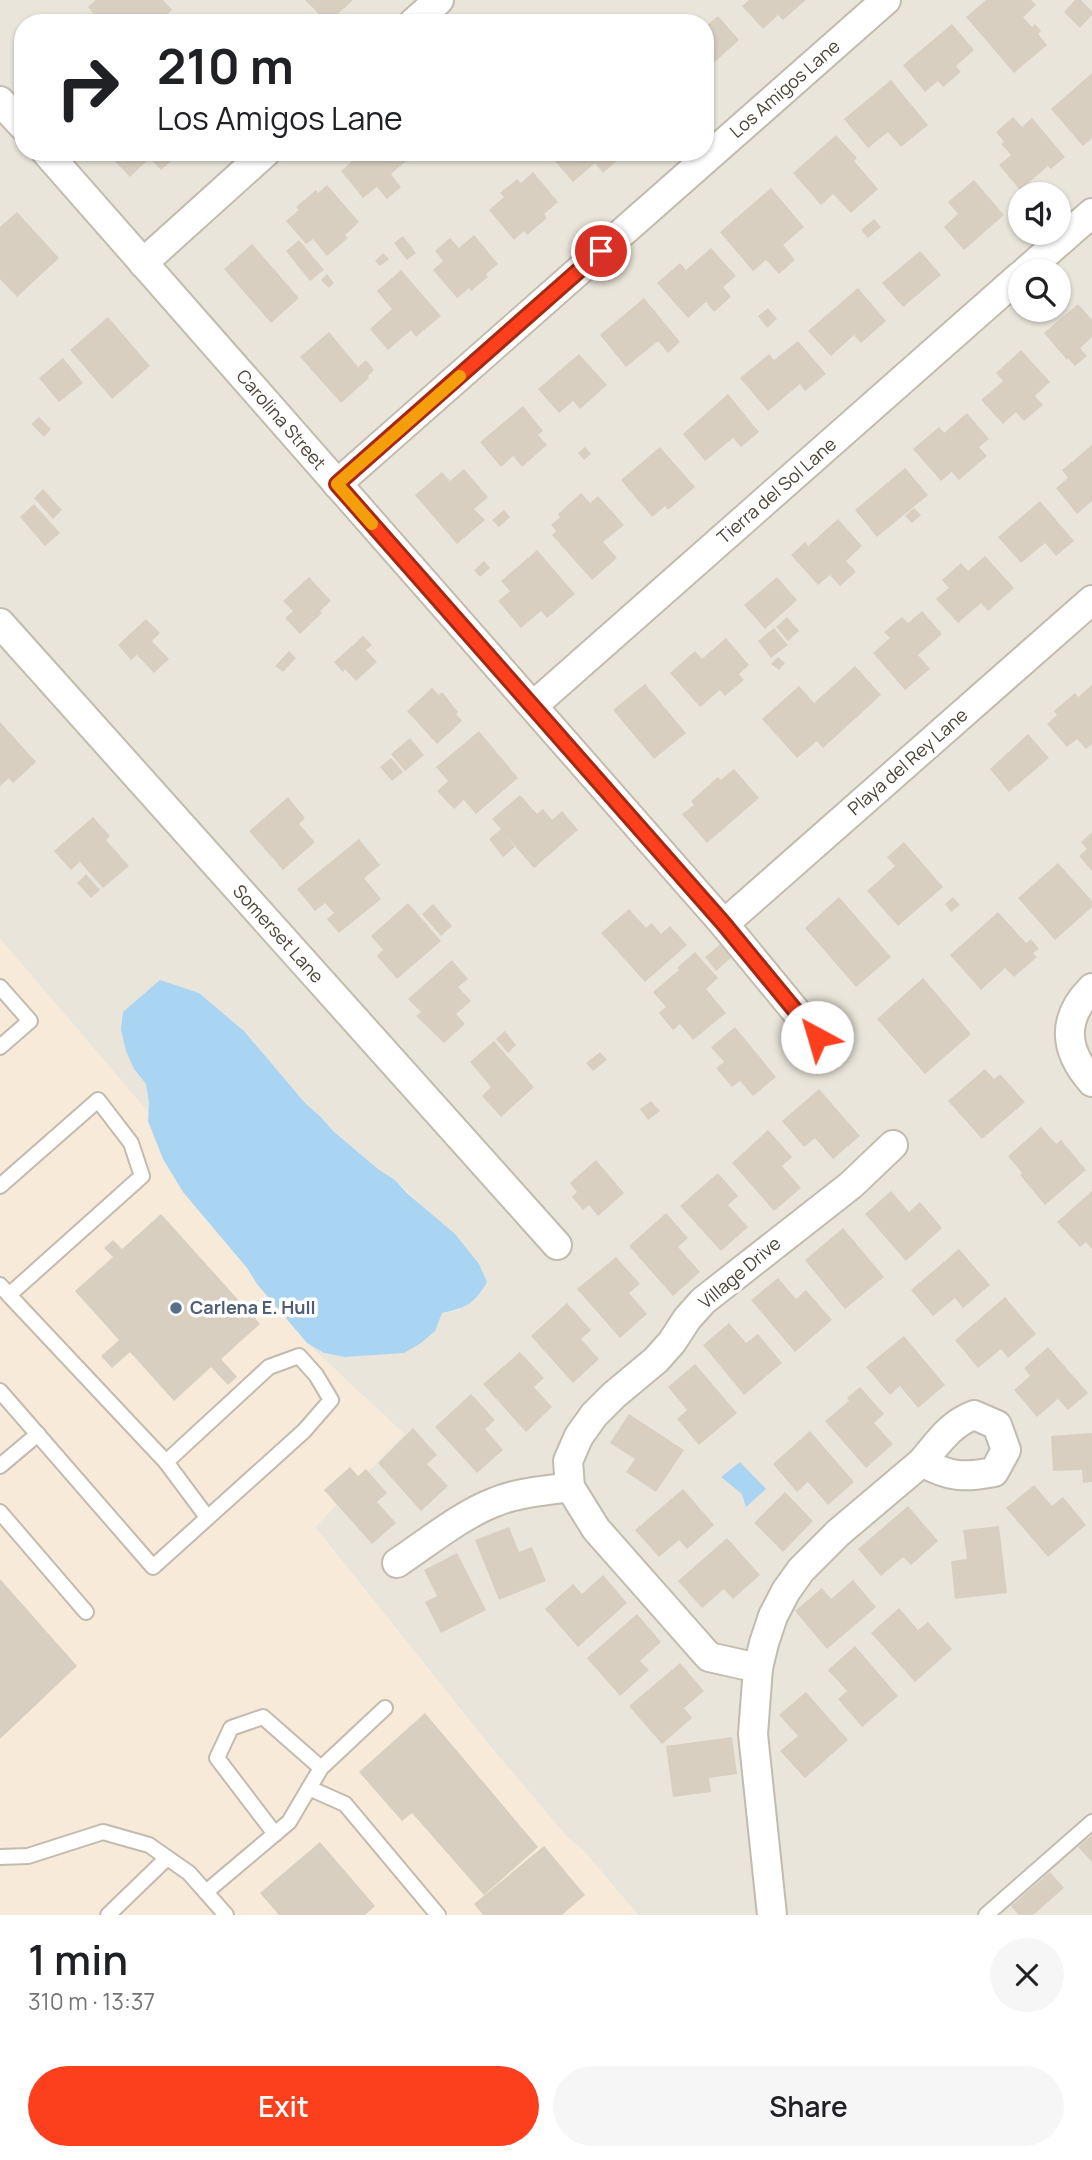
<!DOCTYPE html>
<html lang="en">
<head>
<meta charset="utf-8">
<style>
	:root { --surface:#fff; --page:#f6f6f6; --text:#202124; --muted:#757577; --accent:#fc3f1d }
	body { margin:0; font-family:Manrope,sans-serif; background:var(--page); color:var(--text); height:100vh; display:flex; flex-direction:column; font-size:26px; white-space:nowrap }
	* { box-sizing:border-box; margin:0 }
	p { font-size:23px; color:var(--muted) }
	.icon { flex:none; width:38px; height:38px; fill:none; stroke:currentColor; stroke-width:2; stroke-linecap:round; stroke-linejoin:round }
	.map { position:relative; height:1915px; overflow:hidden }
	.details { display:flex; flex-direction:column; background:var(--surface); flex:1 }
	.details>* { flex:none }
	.top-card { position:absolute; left:14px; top:14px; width:700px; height:147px; border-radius:28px; box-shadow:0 2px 5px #0004; background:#fff; color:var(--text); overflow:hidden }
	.buttons { position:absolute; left:1008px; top:182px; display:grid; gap:14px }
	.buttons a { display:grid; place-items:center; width:63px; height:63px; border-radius:50%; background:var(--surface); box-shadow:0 2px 5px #0004; font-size:35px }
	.pin { position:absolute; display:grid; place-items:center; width:60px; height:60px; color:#fff; margin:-30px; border:4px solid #fff; border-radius:50%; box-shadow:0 2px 7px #0007 }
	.me { position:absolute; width:77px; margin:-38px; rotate:321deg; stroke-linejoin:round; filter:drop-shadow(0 0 5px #0008) }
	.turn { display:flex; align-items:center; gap:24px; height:147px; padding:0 28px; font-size:32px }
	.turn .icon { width:91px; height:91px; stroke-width:2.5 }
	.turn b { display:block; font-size:49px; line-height:60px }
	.round { display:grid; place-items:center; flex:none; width:74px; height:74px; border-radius:37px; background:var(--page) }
	.head { display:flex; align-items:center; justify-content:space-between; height:119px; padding:0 28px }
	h1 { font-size:42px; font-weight:600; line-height:52px }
	.action { display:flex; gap:14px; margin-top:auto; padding:14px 28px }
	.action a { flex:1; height:80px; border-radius:42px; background:var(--accent); color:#fff; font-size:28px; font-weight:600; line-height:80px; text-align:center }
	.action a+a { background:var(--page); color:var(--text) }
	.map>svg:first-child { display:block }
	.residential { fill:#eae5da; fill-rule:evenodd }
	.commercial { fill:#f7ead8 }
	.water { fill:#a9d4f2 }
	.building { fill:#d8cfc1 }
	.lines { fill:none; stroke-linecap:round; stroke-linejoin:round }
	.lane-casing { stroke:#c2bbae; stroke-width:18 }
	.street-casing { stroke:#c2bbae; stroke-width:32 }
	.lane { stroke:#fff; stroke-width:14 }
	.street { stroke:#fff; stroke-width:28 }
	.route-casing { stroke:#a42913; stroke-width:18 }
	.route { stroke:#fc3f1d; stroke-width:12 }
	.slow { stroke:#f59e0b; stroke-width:12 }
	.service-dot { fill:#5c6f8a; stroke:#fff; stroke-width:2.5 }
	.labels { text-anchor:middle; stroke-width:7; stroke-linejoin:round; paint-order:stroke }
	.street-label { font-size:18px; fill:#4b4439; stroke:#fff }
	.service-label { font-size:18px; font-weight:bold; fill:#4e5e75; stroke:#fff; text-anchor:start }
</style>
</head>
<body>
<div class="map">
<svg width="1092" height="1915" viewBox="0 0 1092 1915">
	<rect width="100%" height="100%" fill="#f6f3ec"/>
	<path class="residential" d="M0,0H1092V1915H638L582,1849L567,1837L490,1746L315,1527L404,1434L307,1343L324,1353L345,1357L383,1354L442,1313L460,1310L425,1209L395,1180L378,1169L333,1131L321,1117L306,1104L244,1031L199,993L134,1069L146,1084L149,1103V1113L0,939ZM23,23H705V152H23ZM1020,194H1059V233H1020ZM1020,271H1059V310H1020Z"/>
	<path class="commercial" d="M0,939L149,1113L148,1121L163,1159L183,1192L247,1268L257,1284L307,1343L404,1434L315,1527L490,1746L567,1837L582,1849L638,1915H0Z"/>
	<g class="water">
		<path d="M160,980L199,993L244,1031L306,1104L321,1117L333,1131L378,1169L395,1180L408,1194L455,1234L479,1264L487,1282C474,1304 466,1308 442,1313L435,1331L421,1343L404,1353L345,1357L324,1353L307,1343L257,1284L247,1268L183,1192L163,1159L148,1121L149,1103L146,1084L134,1069L126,1051L121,1030L123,1012Z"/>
		<path d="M740,1462L766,1489L746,1507L742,1494L721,1477Z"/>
	</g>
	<g class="building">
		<path d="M96,0H163L172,10L158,23H144L140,19L136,23H101L88,7Z"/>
		<path d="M305,0H353L328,23Z"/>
		<path d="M749,0H806L783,20L778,15L763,29L742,6Z"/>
		<path d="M986,0H1031L1036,5L1023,17L1032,27L1035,24L1041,31L1038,34L1047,45L1014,73L966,17Z"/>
		<path d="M1075,0H1081L1092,11V15L1080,28L1064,12Z"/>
		<path d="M280,14L288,23H270Z"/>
		<path d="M718,16L739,40L705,71V27Z"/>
		<path d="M952,24L974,50L956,66L961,72L943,87L938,81L925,92L903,65Z"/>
		<path d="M1092,73V138L1083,146L1051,109Z"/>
		<path d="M891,80L928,125L901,147L888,132L868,148L844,119Z"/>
		<path d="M1013,117L1022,127L1032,118L1065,157L1051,169L1048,166L1020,190L999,165L1011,155L1001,144L1004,142L996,132Z"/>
		<path d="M836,135L857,158L854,161L878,189L851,213L833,194L821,205L793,173Z"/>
		<path d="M106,152H181L161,170L150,158L130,177Z"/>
		<path d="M362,152H400L407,160L391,174L401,187L387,199L377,187L363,198L341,171Z"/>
		<path d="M558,152H623L625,154L603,173L595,163L573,182L552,158Z"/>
		<path d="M533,172L558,202L544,214L547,218L527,235L524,231L514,240L489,210L504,197L500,193L517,179L521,183Z"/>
		<path d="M974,180L1004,215L964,250L944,227L958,214L948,202Z"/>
		<path d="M327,185L359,222L345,235L348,238L327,256L313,239L306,244L286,221L299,210L296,207L316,190L318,193Z"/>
		<path d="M771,188L804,227L783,245L795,260L779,274L766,260L753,271L720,232Z"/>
		<path d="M17,212L59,258L17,297L0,279V227Z"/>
		<path d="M874,219L881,227L868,238L861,230Z"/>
		<path d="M474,235L498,264L486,274L488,277L471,291L469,288L457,298L433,270L443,261L435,251L450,238L459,248Z"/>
		<path d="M403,236L416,253L407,260L394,243Z"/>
		<path d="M299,240L324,270L310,281L286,251Z"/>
		<path d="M252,244L299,298L271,323L224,269Z"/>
		<path d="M711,248L736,276L723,287L731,297L714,312L706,302L688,318L657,283L680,263L686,270Z"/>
		<path d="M920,251L941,275L903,307L882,283Z"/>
		<path d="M383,253L389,259L380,266L375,261Z"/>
		<path d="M401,270L441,316L416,337L411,330L388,350L370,329L392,309L377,291Z"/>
		<path d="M327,274L334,283L329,288L321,280Z"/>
		<path d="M858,288L886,321L861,343L854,335L831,356L808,331Z"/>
		<path d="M644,298L680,342L668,353L658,341L626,367L600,335Z"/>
		<path d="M1078,304L1092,320V337L1080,348L1087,356L1075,366L1068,358L1067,360L1044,333Z"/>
		<path d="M768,308L777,319L767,328L758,316Z"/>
		<path d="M108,317L150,366L112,399L70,350Z"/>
		<path d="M329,332L358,367L366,360L374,370L368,376L369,378L341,403L300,357Z"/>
		<path d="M798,341L826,374L805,391L800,384L768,411L740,378L769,354L774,360Z"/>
		<path d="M1021,350L1050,382L1035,396L1043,405L1024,421L1016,412L1003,424L981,400L1003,381L996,373Z"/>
		<path d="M579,354L607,385L580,409L573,401L559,413L538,389Z"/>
		<path d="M63,358L83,383L59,402L39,378Z"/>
		<path d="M728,394L759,432L741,447L733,438L705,461L683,434Z"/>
		<path d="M523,406L543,431L538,435L547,445L522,467L513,456L501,467L480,442Z"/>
		<path d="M967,413L989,439L979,447L987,456L959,480L952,472L941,481L913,449L939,427L944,433Z"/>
		<path d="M39,417L51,429L44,437L31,424Z"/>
		<path d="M1092,445V501L1077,514L1056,488L1068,478L1062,470Z"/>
		<path d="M585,447L591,454L584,460L578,453Z"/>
		<path d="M660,447L695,487L668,510L665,506L652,517L621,480Z"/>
		<path d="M905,468L928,495L877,537L855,510Z"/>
		<path d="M464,469L488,497L474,509L485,520L457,544L415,495L442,472L450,481Z"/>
		<path d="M43,489L62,510L53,519L34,498Z"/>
		<path d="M581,493L590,503L598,496L624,525L603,542L617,558L592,580L552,535L556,531L551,525L560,517L558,514Z"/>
		<path d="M1040,501L1074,541L1056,556L1045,543L1021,563L998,537Z"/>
		<path d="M34,504L60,533L45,546L20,517Z"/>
		<path d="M914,508L921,515L912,523L905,516Z"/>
		<path d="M504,510L510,517L499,527L492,520Z"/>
		<path d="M838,519L862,546L846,561L856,572L840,586L830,575L818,585L791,555L805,542L808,546Z"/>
		<path d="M537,550L575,594L547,618L541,611L521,628L498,601L510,591L501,581Z"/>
		<path d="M985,556L1014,588L988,611L981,603L958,623L936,599L949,588L942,580L961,563L968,571Z"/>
		<path d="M484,561L490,568L480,577L474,570Z"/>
		<path d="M309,577L331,601L320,611L322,613L300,634L285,618L293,611L283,601Z"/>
		<path d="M777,577L797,600L765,629L744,605Z"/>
		<path d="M922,611L942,634L918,655L930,669L905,690L873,653L890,638L884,632L902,617L908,623Z"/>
		<path d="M787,617L799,631L788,641L776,627Z"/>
		<path d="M146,619L160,633L152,641L169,659L154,673L137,655L131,660L118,645Z"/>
		<path d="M774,628L788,645L771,658L758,641Z"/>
		<path d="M363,636L372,645L366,650L377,662L356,681L345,669L343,672L334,662Z"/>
		<path d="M726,638L749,665L739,674L744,680L725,696L720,690L700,707L670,673L695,651L702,659Z"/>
		<path d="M289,651L296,658L283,672L275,666Z"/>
		<path d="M778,657L785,663L779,670L771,664Z"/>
		<path d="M855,666L881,695L823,748L817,741L797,758L762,719L799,686L814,703Z"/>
		<path d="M645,684L686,733L654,759L613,710Z"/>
		<path d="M1092,685V744L1086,749L1077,739L1067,747L1047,724L1057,715L1054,711L1075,693L1078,697Z"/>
		<path d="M432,688L439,695L442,692L458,712L456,714L462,721L437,744L407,711Z"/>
		<path d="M0,722L36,762L13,783L9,778L0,786Z"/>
		<path d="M479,731L518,778L476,814L464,800L454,809L437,791L448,781L436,767Z"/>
		<path d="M1028,734L1049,758L1009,792L990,769Z"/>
		<path d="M410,738L424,755L405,771L391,754Z"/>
		<path d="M391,758L403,772L392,781L380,767Z"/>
		<path d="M734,769L759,798L707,843L682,814L694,805L691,801L718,777L721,780Z"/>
		<path d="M520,795L537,814L543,809L552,820L562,811L578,830L534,868L503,832L515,847L503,857L489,839L501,829L492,819Z"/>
		<path d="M288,797L305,818L299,824L315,842L283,870L249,831Z"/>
		<path d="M93,817L110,836L106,840L129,866L103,888L80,862L71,870L54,851Z"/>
		<path d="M1092,832V871L1079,856L1087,849L1081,842Z"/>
		<path d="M359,839L380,865L364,878L381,899L339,933L327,919L334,913L325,903L315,911L297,889Z"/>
		<path d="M904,842L943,887L898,926L867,891L895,866L887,857Z"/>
		<path d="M1058,863L1092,901V907L1055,940L1018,898Z"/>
		<path d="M86,874L100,890L91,898L77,883Z"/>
		<path d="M839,897L891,957L856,987L805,928Z"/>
		<path d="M953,897L960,905L951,912L945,904Z"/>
		<path d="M408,903L441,941L397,979L377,956L383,950L371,936Z"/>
		<path d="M433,904L452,926L441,936L422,914Z"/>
		<path d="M629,909L646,928L652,923L661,934L670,926L687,945L645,982L601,933Z"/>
		<path d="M998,912L1026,943L1031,939L1039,949L1033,953L1037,957L1014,977L1005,968L981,990L950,955Z"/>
		<path d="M723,942L734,955L716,971L705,957Z"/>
		<path d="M695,952L718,978L706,989L726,1013L693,1040L680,1024L673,1030L659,1013L666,1007L653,992L679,970L677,968Z"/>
		<path d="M452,960L468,979L458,987L471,1001L456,1014L465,1024L444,1043L416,1016L421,1012L408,999Z"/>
		<path d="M923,978L971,1034L925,1074L877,1019Z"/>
		<path d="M735,1027L776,1077L753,1096L740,1081L732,1087L716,1068L724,1062L711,1047Z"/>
		<path d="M505,1031L516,1045L508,1053L496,1039Z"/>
		<path d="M494,1041L534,1087L501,1117L482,1096L491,1087L470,1062Z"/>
		<path d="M600,1052L607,1060L593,1071L586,1063Z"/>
		<path d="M985,1069L994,1079L1000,1074L1025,1102L982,1139L948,1101Z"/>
		<path d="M819,1089L860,1136L833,1159L815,1138L804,1147L782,1121Z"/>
		<path d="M651,1101L660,1111L648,1120L640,1109Z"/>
		<path d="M1041,1127L1056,1144L1061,1140L1086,1170L1045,1205L1020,1175L1022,1173L1008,1156Z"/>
		<path d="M768,1130L792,1157L782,1166L801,1188L774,1211L732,1163Z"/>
		<path d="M596,1160L624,1193L598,1216L589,1205L583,1210L572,1197L577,1192L570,1183Z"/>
		<path d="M718,1173L738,1196L728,1205L748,1227L721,1251L680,1206Z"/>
		<path d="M891,1191L909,1212L920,1202L942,1228L906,1261L865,1214Z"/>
		<path d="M1092,1191V1249L1086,1242L1080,1247L1057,1222Z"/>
		<path d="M666,1213L688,1238L678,1247L700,1272L673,1296L629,1246Z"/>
		<path d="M161,1214L260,1324L221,1359L237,1377L228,1385L211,1367L174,1401L130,1352L112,1368L101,1356L119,1340L75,1291L113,1257L104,1248L113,1240L122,1249Z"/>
		<path d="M843,1228L884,1277L845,1309L805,1260Z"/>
		<path d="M959,1249L990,1285L963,1308L955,1298L933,1316L911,1290Z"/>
		<path d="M616,1257L640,1284L629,1293L647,1314L620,1338L577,1289Z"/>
		<path d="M778,1278L796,1299L806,1290L832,1320L795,1352L751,1300Z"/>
		<path d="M1005,1297L1036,1334L1008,1358L1001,1349L978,1368L955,1340Z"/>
		<path d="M567,1303L591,1330L581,1339L599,1359L573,1383L531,1336Z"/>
		<path d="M729,1323L746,1343L758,1334L782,1363L744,1395L703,1345Z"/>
		<path d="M904,1336L945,1385L918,1408L900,1386L890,1395L866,1367Z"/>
		<path d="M1048,1347L1088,1393L1068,1410L1058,1399L1037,1417L1014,1390L1030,1376L1024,1368Z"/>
		<path d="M520,1352L544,1378L534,1387L552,1407L526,1432L483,1384Z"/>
		<path d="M695,1364L737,1413L699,1445L677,1419L687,1410L668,1387Z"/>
		<path d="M860,1387L884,1414L874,1423L893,1444L866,1468L825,1421L849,1401L847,1398Z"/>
		<path d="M471,1394L495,1420L485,1429L503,1450L477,1473L435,1427Z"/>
		<path d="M629,1414L684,1450L656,1492L626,1472L635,1459L610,1443Z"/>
		<path d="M413,1428L437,1455L427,1464L448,1486L421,1511L378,1463Z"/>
		<path d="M810,1431L854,1482L828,1505L808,1482L797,1492L773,1464Z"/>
		<path d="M1092,1433V1482L1083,1483L1082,1470L1053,1471L1051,1436Z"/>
		<path d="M350,1467L358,1476L366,1469L387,1493L377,1502L396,1523L372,1544L324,1490Z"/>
		<path d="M1034,1485L1052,1506L1063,1497L1086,1525L1048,1557L1006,1508Z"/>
		<path d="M683,1489L714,1525L687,1549L679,1540L659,1557L635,1530Z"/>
		<path d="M785,1492L813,1521L783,1552L754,1523Z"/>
		<path d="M908,1506L938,1541L911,1565L903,1557L881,1576L858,1549Z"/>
		<path d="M999,1526L1007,1593L955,1599L951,1561L967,1559L963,1530Z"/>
		<path d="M509,1527L519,1552L532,1547L546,1581L499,1600L475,1540Z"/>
		<path d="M727,1538L760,1575L733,1599L724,1589L702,1608L678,1581Z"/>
		<path d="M457,1553L486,1610L441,1633L425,1602L437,1596L424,1570Z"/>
		<path d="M603,1575L627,1603L578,1647L545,1609L573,1584L582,1594Z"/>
		<path d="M0,1579L77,1666L0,1739Z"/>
		<path d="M853,1580L876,1607L827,1649L795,1611L822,1588L831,1599Z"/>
		<path d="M899,1608L918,1630L928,1622L952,1649L915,1682L871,1633Z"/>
		<path d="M637,1614L661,1642L640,1661L649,1670L620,1696L587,1658Z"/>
		<path d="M855,1646L898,1696L862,1727L838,1699L847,1691L828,1670Z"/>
		<path d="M680,1663L704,1691L684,1708L692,1718L662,1744L629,1706Z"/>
		<path d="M806,1692L848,1740L805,1778L780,1751L798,1736L779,1715Z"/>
		<path d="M425,1713L538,1847L484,1895L412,1813L402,1821L359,1772Z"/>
		<path d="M732,1737L737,1774L709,1778L711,1792L673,1797L666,1746Z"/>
		<path d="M1092,1835V1862L1078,1847Z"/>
		<path d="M320,1842L375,1906L365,1915H279L260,1893Z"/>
		<path d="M544,1846L585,1895L562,1915H483L474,1904Z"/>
		<path d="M1050,1872L1064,1888L1033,1915H1019L1011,1906Z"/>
	</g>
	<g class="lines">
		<defs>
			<g id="lane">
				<path d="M0,987L30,1021L0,1047"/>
				<path d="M0,1186L98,1100L131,1143L142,1176L9,1295L0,1285"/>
				<path d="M0,1391L153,1567L304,1431L331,1400L316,1375L299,1356L269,1367L166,1462L9,1295"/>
				<path d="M166,1462L207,1517"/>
				<path d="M0,1466L38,1434"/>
				<path d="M0,1512L86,1612"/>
				<path d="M309,1788L345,1804L438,1915"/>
				<path d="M275,1834L217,1758L231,1728L263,1717L321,1768"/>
				<path d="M0,1857L28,1856L103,1832L149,1845L189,1873L226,1915"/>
				<path d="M206,1892L289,1822L321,1768L385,1708"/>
				<path d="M108,1915L167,1858"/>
				<path d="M986,1915L1092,1822"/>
			</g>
			<g id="street">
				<path d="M413,23L439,0"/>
				<path d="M0,101L23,126"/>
				<path d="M46,152L724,924L817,1037"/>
				<path d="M143,263L266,152"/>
				<path d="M1026,271L1092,213"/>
				<path d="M337,484L886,0"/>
				<path d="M0,623L557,1245"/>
				<path d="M534,705L1020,276"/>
				<path d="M724,924L1092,600"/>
				<path d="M1092,988C1061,1019 1064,1050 1092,1082"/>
				<path d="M974,1415L997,1425L1006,1450L994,1472C964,1478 949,1477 922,1462C938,1443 950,1424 974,1415Z"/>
				<path d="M397,1563C427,1543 461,1515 495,1502C519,1492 545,1491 570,1487"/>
				<path d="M758,1668L709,1657L596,1529L570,1487L568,1461L579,1436L594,1415L614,1395L656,1360L672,1342L687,1319L703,1301L851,1185L893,1145"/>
				<path d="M772,1915L753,1734L758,1668L764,1643L773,1616L786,1591L801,1570L838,1533L922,1462"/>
			</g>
		</defs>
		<use href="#lane" class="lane-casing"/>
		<use href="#street" class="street-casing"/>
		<use href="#lane" class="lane"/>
		<use href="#street" class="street"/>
	</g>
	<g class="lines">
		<defs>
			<path id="route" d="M601,251L337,484L724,924L817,1037"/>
		</defs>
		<use href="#route" class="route-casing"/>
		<use href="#route" class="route"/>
		<path class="slow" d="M372,524L337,484L460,376"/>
	</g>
	<circle class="service-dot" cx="176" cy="1308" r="7"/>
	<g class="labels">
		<g class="street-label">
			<text transform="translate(785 89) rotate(-41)" y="6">Los Amigos Lane</text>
			<text transform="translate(281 420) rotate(49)" y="6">Carolina Street</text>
			<text transform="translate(777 491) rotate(-41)" y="6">Tierra del Sol Lane</text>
			<text transform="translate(908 762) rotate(-41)" y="6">Playa del Rey Lane</text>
			<text transform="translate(278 934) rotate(48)" y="6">Somerset Lane</text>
			<text transform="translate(740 1273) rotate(-40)" y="6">Village Drive</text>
		</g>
		<g class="service-label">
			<text x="190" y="1314">Carlena E. Hull</text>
		</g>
	</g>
</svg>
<div class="buttons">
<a><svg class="icon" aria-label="sound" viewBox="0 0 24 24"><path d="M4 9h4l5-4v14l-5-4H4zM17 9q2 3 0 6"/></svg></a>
<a><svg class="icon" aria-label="search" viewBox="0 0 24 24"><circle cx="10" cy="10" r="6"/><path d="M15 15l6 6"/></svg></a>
</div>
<div class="pin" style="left:601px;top:251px;background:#d93025"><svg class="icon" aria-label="arrive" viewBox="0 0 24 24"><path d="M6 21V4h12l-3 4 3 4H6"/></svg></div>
<svg class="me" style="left:817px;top:1037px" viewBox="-20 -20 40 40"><circle r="19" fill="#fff"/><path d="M0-13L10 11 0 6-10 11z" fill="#fc3f1d"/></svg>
<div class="top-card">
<div class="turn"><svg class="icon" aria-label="right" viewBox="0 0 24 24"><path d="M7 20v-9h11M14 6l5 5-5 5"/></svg><div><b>210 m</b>Los Amigos Lane</div></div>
</div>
</div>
<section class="details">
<div class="head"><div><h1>1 min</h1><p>310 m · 13:37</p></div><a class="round"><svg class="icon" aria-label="close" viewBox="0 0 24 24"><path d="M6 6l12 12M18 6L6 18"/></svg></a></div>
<div class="action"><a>Exit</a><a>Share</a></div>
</section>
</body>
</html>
